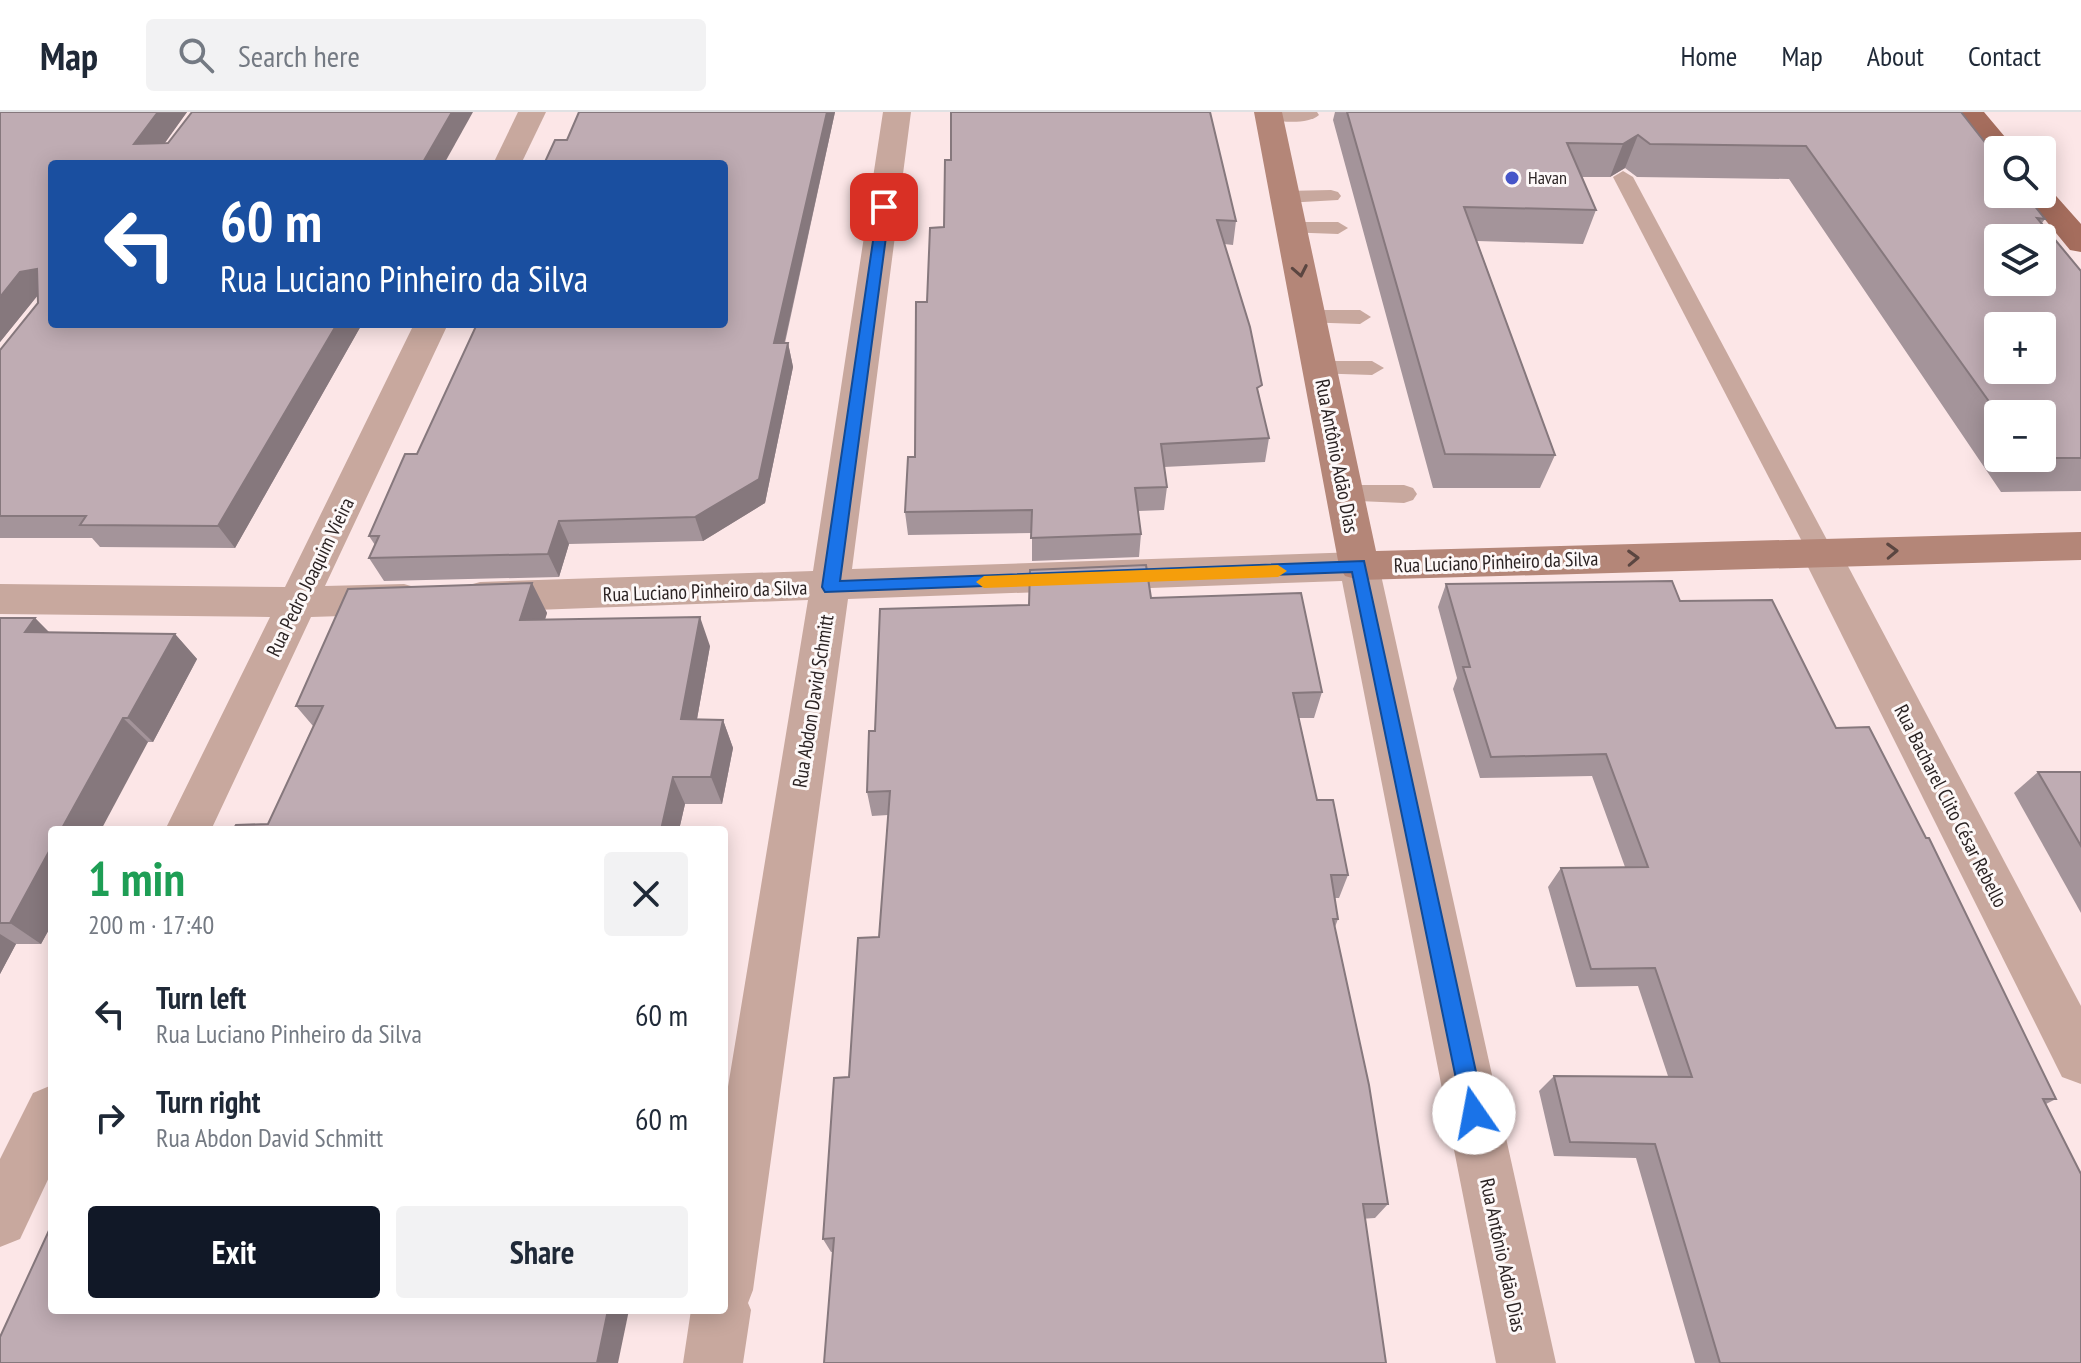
<!DOCTYPE html>
<html lang="en">
<head>
<meta charset="utf-8">
<style>
	:root { --surface:#fff; --page:#f2f2f3; --text:#1f2937; --muted:#747a83; --line:#e0e1e3; --accent:#111827 }
	body { margin:0; font-family:"PT Sans Narrow",sans-serif; background:var(--page); color:var(--text); height:100vh; display:flex; flex-direction:column; font-size:30px; white-space:nowrap }
	* { box-sizing:border-box; margin:0 }
	p { font-size:26px; color:var(--muted) }
	.icon { flex:none; width:44px; height:44px; fill:none; stroke:currentColor; stroke-width:2; stroke-linecap:round; stroke-linejoin:round }
	.map { position:relative; flex:1; overflow:hidden }
	.sheet { position:absolute; left:48px; top:714px; width:680px; height:488px; display:flex; flex-direction:column; background:var(--surface); border-radius:8px; box-shadow:0 4px 20px #0003 }
	.sheet>* { flex:none }
	.top-card { position:absolute; left:48px; top:48px; width:680px; height:168px; border-radius:8px; box-shadow:0 4px 20px #0003; background:#1a4fa0; color:#fff; overflow:hidden }
	.controls { position:absolute; left:1984px; top:24px; display:grid; gap:16px }
	.controls a { display:grid; place-items:center; width:72px; height:72px; border-radius:8px; background:var(--surface); box-shadow:0 4px 20px #0003; font-size:40px }
	.pin { position:absolute; display:grid; place-items:center; width:68px; height:68px; color:#fff; margin:-34px; border-radius:16px; box-shadow:0 4px 12px #0006 }
	.me { position:absolute; width:88px; margin:-44px; rotate:348deg; stroke-linejoin:round; filter:drop-shadow(0 0 6px #0008) }
	.turn { display:flex; align-items:center; gap:28px; height:168px; padding:0 40px; font-size:36px }
	.turn .icon { width:104px; height:104px; stroke-width:2.5 }
	.turn b { display:block; font-size:56px; line-height:68px }
	.round { display:grid; place-items:center; flex:none; width:84px; height:84px; border-radius:8px; background:var(--page) }
	.head { display:flex; align-items:center; justify-content:space-between; height:136px; padding:0 40px }
	h1 { font-size:48px; font-weight:600; line-height:60px; color:#1e9e55 }
	.primary-button { display:flex; gap:16px; margin-top:auto; padding:16px 40px }
	.primary-button a { flex:1; height:92px; border-radius:8px; background:var(--accent); color:#fff; font-size:32px; font-weight:600; line-height:92px; text-align:center }
	.primary-button a+a { background:var(--page); color:var(--text) }
	ul { padding:0; list-style:none }
	li { display:flex; align-items:center; gap:24px; height:104px; padding:0 40px }
	li div { flex:1 }
	li b { display:block; font-size:30px }
	li em { font-style:normal }
	header { display:flex; align-items:center; gap:48px; box-sizing:border-box; height:112px; padding:0 40px; background:var(--surface); border-bottom:2px solid var(--line) }
	header strong { font-size:38px }
	nav { display:flex; gap:44px; margin-inline-start:auto; font-size:28px }
	.search { width:560px; height:72px; background:var(--page); display:flex; align-items:center; gap:20px; box-sizing:border-box; padding:0 28px; border-radius:8px; color:var(--muted); font-size:30px }
	.map>svg:first-child { display:block }
	.lines { fill:none; stroke-linecap:round; stroke-linejoin:round }
	.lane { fill:#c8a89e; fill-rule:evenodd }
	.street { fill:#c8a89e; fill-rule:evenodd }
	.secondary { fill:#b48678; fill-rule:evenodd }
	.primary { fill:#a56d5d; fill-rule:evenodd }
	.wall { fill:#a4949a; fill-rule:evenodd }
	.shaded-wall { fill:#86787d }
	.building { fill:#bfacb3; stroke:#86787d; stroke-width:2; fill-rule:evenodd }
	.oneway { stroke:#5b4641 }
	.route { fill:#1a73e8; stroke:#114b97; stroke-width:2 }
	.slow { fill:#f59e0b }
	.poi-dot { fill:#4655c9; stroke:#fdf8f8; stroke-width:3 }
	.labels { text-anchor:middle; stroke-width:6; stroke-linejoin:round; paint-order:stroke }
	.far-poi-label { font-size:18px; fill:#2b2323; stroke:#fdf8f8; text-anchor:start }
	.street-label { font-size:20px; fill:#2b2323; stroke:#fdf8f8 }
</style>
</head>
<body>
<header>
<strong>Map</strong>
<div class="search"><svg class="icon" aria-label="search" viewBox="0 0 24 24"><circle cx="10" cy="10" r="6"/><path d="M15 15l6 6"/></svg>Search here</div>
<nav><a>Home</a><a>Map</a><a>About</a><a>Contact</a></nav>
</header>
<div class="map">
<svg width="2081" height="1251" viewBox="0 0 2081 1251">
	<rect width="100%" height="100%" fill="#fce6e7"/>
	<g class="lines">
		<g class="lane">
			<path d="M1261,0H1317L1319,3C1308,13 1278,10 1262,6Z"/>
			<path d="M1623,59L1633,65L1834,441L1830,448L1821,451L1812,448L1808,441L1613,65Z"/>
			<path d="M1331,78L1338,80L1341,84L1338,88L1285,91L1275,85L1285,79Z"/>
			<path d="M1291,110H1338L1348,116L1338,122L1284,120L1281,116L1284,112Z"/>
			<path d="M1309,198H1360L1371,205L1360,212L1301,210L1298,205Z"/>
			<path d="M1319,249H1372L1384,256L1372,263L1311,261L1307,256L1311,251Z"/>
			<path d="M1345,373H1404L1413,376L1417,382L1413,388L1404,391L1336,388L1332,382L1336,376Z"/>
		</g>
		<g class="street">
			<path d="M518,0H546L521,52H493Z"/>
			<path d="M883,0H911L852,457L1359,440L1373,444L1379,454L1556,1251H1496L1342,469L848,487L753,1178L748,1191L751,1198L743,1251H683L691,1198H724V999L808,488L480,500L466,496L460,485L466,474L480,470L813,459Z"/>
			<path d="M414,212H448L325,474L404,472L418,476L424,487L418,498L404,502L311,505L211,718H165L270,505L0,502V472L285,475Z"/>
			<path d="M1821,427L1835,431L1841,441L2081,894V972L2062,965L1801,441L1807,431Z"/>
			<path d="M52,973V1059L20,1127L0,1135V1047L33,981Z"/>
		</g>
		<path class="secondary" d="M1254,0H1282L1376,439L2081,420V448L1359,468L1345,464L1339,454Z"/>
		<g class="primary">
			<path d="M1955,0H1984L2016,38H1998V46L1992,44Z"/>
			<path d="M2042,74L2049,76L2081,112V140L2070,138L2024,82H2042Z"/>
		</g>
	</g>
	<g class="wall">
		<path d="M0,0H187L164,31L473,0L52,52L362,212L235,436L100,435L92,426H0V238L38,191V183L0,230Z"/>
		<path d="M579,0H835L785,231H788L793,255L765,391L703,429L569,432L559,465L384,469L369,446L375,433L369,424L417,342L724,212L567,28Z"/>
		<path d="M1335,0H1961L2045,107L2042,111L2081,159V379L2001,380L1789,67L1637,65L1625,56L1610,65H1582L1596,98L1583,132L1477,129L1555,343L1540,376H1433L1333,8ZM1998,302L2042,346H1998Z"/>
		<path d="M945,48L1236,109L1233,133L1224,132L1269,326L1265,350L1164,355L1167,375L1164,398L1138,399L1141,422L1139,445L1032,449V421L908,423L905,400L915,345L927,190L944,115Z"/>
		<path d="M532,471L547,501L545,508L710,534L697,607L723,608L733,636L722,692H685L679,718L268,712L313,614L296,594Z"/>
		<path d="M1446,472L1680,489L1836,616L2056,987L2046,992L2081,1251H1695L1636,1046L1554,1044L1539,979L1554,964H1668L1638,874L1576,875L1548,775L1561,756L1625,755L1592,664L1480,666L1453,577L1457,566L1438,495Z"/>
		<path d="M1151,486L1322,580L1314,606H1299L1317,688L1348,763L1339,786H1335L1338,807L1335,815L1388,1092L1375,1106L831,1140L823,1127L849,965L879,825L888,703L872,704L867,680L875,619L1029,493Z"/>
		<path d="M0,506H35L49,521L175,522L197,547L153,630H148L52,718V812L41,832H16L0,862Z"/>
		<path d="M2038,660H2081V801L2014,681Z"/>
	</g>
	<g class="shaded-wall">
		<path d="M158,0H187L150,52L134,32Z"/>
		<path d="M452,0H473L444,52H422Z"/>
		<path d="M827,0H835L779,255L774,231Z"/>
		<path d="M1638,23L1625,56L1610,65L1623,32Z"/>
		<path d="M37,157L38,183L0,230V185L20,160Z"/>
		<path d="M337,212H362L235,436L218,414Z"/>
		<path d="M788,231L793,255L765,391L703,429L695,405Z"/>
		<path d="M559,409L569,432L559,465L548,442Z"/>
		<path d="M532,471L547,501L535,537L520,508Z"/>
		<path d="M700,505L710,534L692,635L681,607Z"/>
		<path d="M35,506L61,532L25,520Z"/>
		<path d="M175,522L197,547L153,630L128,606Z"/>
		<path d="M123,606L148,630L101,718H61Z"/>
		<path d="M723,608L733,636L722,692L711,665Z"/>
		<path d="M673,665L685,692L679,718H661Z"/>
		<path d="M52,734V812L41,832L10,811Z"/>
		<path d="M0,822L16,832L0,862Z"/>
		<path d="M608,1198H629L618,1251H597Z"/>
	</g>
	<g class="building">
		<path d="M0,0H158L134,32L168,31L192,0H452L422,52H52V212H337L218,414L80,413L86,404H0V238L38,191L37,157L20,160L0,185Z"/>
		<path d="M579,0H827L774,231H788L759,367L695,405L559,409L548,442L369,446L379,424H369L405,342H417L477,212H724V52H544L555,28H567Z"/>
		<path d="M951,0H1210L1236,109L1217,108L1250,215L1262,273L1257,276L1269,326L1161,332L1167,375L1135,376L1141,422L1031,426L1032,398L905,400L908,345H915L916,190H927L930,116L944,115L945,48H951Z"/>
		<path d="M1347,0H1961L1998,47V82H2025L2045,107L2037,106L2081,159V346H2042V302H1998L1806,34L1650,32L1638,23L1623,32L1567,31L1596,98L1464,95L1555,343L1445,342ZM1998,126H2042V170H1998ZM1998,214H2042V258H1998Z"/>
		<path d="M1146,453L1151,486L1301,481L1322,580L1293,581L1317,688H1333L1348,763H1331L1338,807H1333L1369,973L1388,1092H1363L1386,1251H824L834,1126L823,1127L834,966L849,965L858,826L879,825L890,679L867,680L869,619H875L880,497L1029,493L1030,458Z"/>
		<path d="M1672,469L1680,489L1772,488L1836,616L1869,615L1926,726H1929L2056,987H2043L2081,1062V1251H1720L1655,1032L1570,1030L1554,964L1692,965L1655,856L1591,857L1561,756L1648,755L1606,642L1491,645L1463,555H1470L1446,472Z"/>
		<path d="M532,471L520,508L700,505L681,607L723,608L711,665H673L661,718H233L236,713L268,712L323,594H296L348,477Z"/>
		<path d="M0,506H35L25,520L175,522L128,606H123L61,718H52V734L10,811H0Z"/>
		<path d="M2038,660H2081V734Z"/>
		<path d="M52,1112V1198H608L597,1251H0V1225Z"/>
	</g>
	<defs><path id="oneway-chevron" d="M-2-3.5L2.5 0L-2 3.5" fill="none" stroke-width="1.6" stroke-linecap="round" stroke-linejoin="round" transform="scale(2)"/></defs>
	<g class="oneway">
		<use href="#oneway-chevron" transform="translate(1300 159) rotate(79)"/>
		<use href="#oneway-chevron" transform="translate(1892 439) rotate(-2)"/>
		<use href="#oneway-chevron" transform="translate(1633 446) rotate(-2)"/>
	</g>
	<path class="route" d="M884,91L890,95L840,469L1364,449L1485,1001L1482,1009L1474,1012L1466,1009L1463,1001L1352,460L825,480L822,475L878,95Z"/>
	<path class="slow" d="M1278,453L1287,459L1278,465L984,476L976,470L984,464Z"/>
	<circle class="poi-dot" cx="1512" cy="66" r="8"/>
	<g class="labels">
		<g class="far-poi-label">
			<text x="1528" y="72">Havan</text>
		</g>
		<g class="street-label">
			<text transform="translate(1337 344) rotate(79)" y="7">Rua Antônio Adão Dias</text>
			<text transform="translate(1496 450) rotate(-2)" y="7">Rua Luciano Pinheiro da Silva</text>
			<text transform="translate(310 465) rotate(-64)" y="7">Rua Pedro Joaquim Vieira</text>
			<text transform="translate(705 479) rotate(-2)" y="7">Rua Luciano Pinheiro da Silva</text>
			<text transform="translate(813 589) rotate(-81)" y="7">Rua Abdon David Schmitt</text>
			<text transform="translate(1951 694) rotate(63)" y="7">Rua Bacharel Clito César Rebello</text>
			<text transform="translate(1503 1143) rotate(78)" y="7">Rua Antônio Adão Dias</text>
		</g>
	</g>
</svg>
<div class="controls">
<a><svg class="icon" aria-label="search" viewBox="0 0 24 24"><circle cx="10" cy="10" r="6"/><path d="M15 15l6 6"/></svg></a>
<a><svg class="icon" aria-label="layers" viewBox="0 0 24 24"><path d="M12 4l9 5-9 5-9-5zM3 14l9 5 9-5"/></svg></a>
<a>+</a>
<a>−</a>
</div>
<div class="pin" style="left:884px;top:95px;background:#d93025"><svg class="icon" aria-label="arrive" viewBox="0 0 24 24"><path d="M6 21V4h12l-3 4 3 4H6"/></svg></div>
<svg class="me" style="left:1474px;top:1001px" viewBox="-20 -20 40 40"><circle r="19" fill="#fff"/><path d="M0-13L10 11 0 6-10 11z" fill="#1a73e8"/></svg>
<div class="top-card">
<div class="turn"><svg class="icon" aria-label="left" viewBox="0 0 24 24"><path d="M17 20v-9H6M10 6l-5 5 5 5"/></svg><div><b>60 m</b>Rua Luciano Pinheiro da Silva</div></div>
</div>
<section class="sheet">
<div class="head"><div><h1>1 min</h1><p>200 m · 17:40</p></div><a class="round"><svg class="icon" aria-label="close" viewBox="0 0 24 24"><path d="M6 6l12 12M18 6L6 18"/></svg></a></div>
<ul>
<li><svg class="icon" aria-label="left" viewBox="0 0 24 24"><path d="M17 20v-9H6M10 6l-5 5 5 5"/></svg><div><b>Turn left</b><p>Rua Luciano Pinheiro da Silva</p></div><em>60 m</em></li>
<li><svg class="icon" aria-label="right" viewBox="0 0 24 24"><path d="M7 20v-9h11M14 6l5 5-5 5"/></svg><div><b>Turn right</b><p>Rua Abdon David Schmitt</p></div><em>60 m</em></li>
</ul>
<div class="primary-button"><a>Exit</a><a>Share</a></div>
</section>
</div>
</body>
</html>
